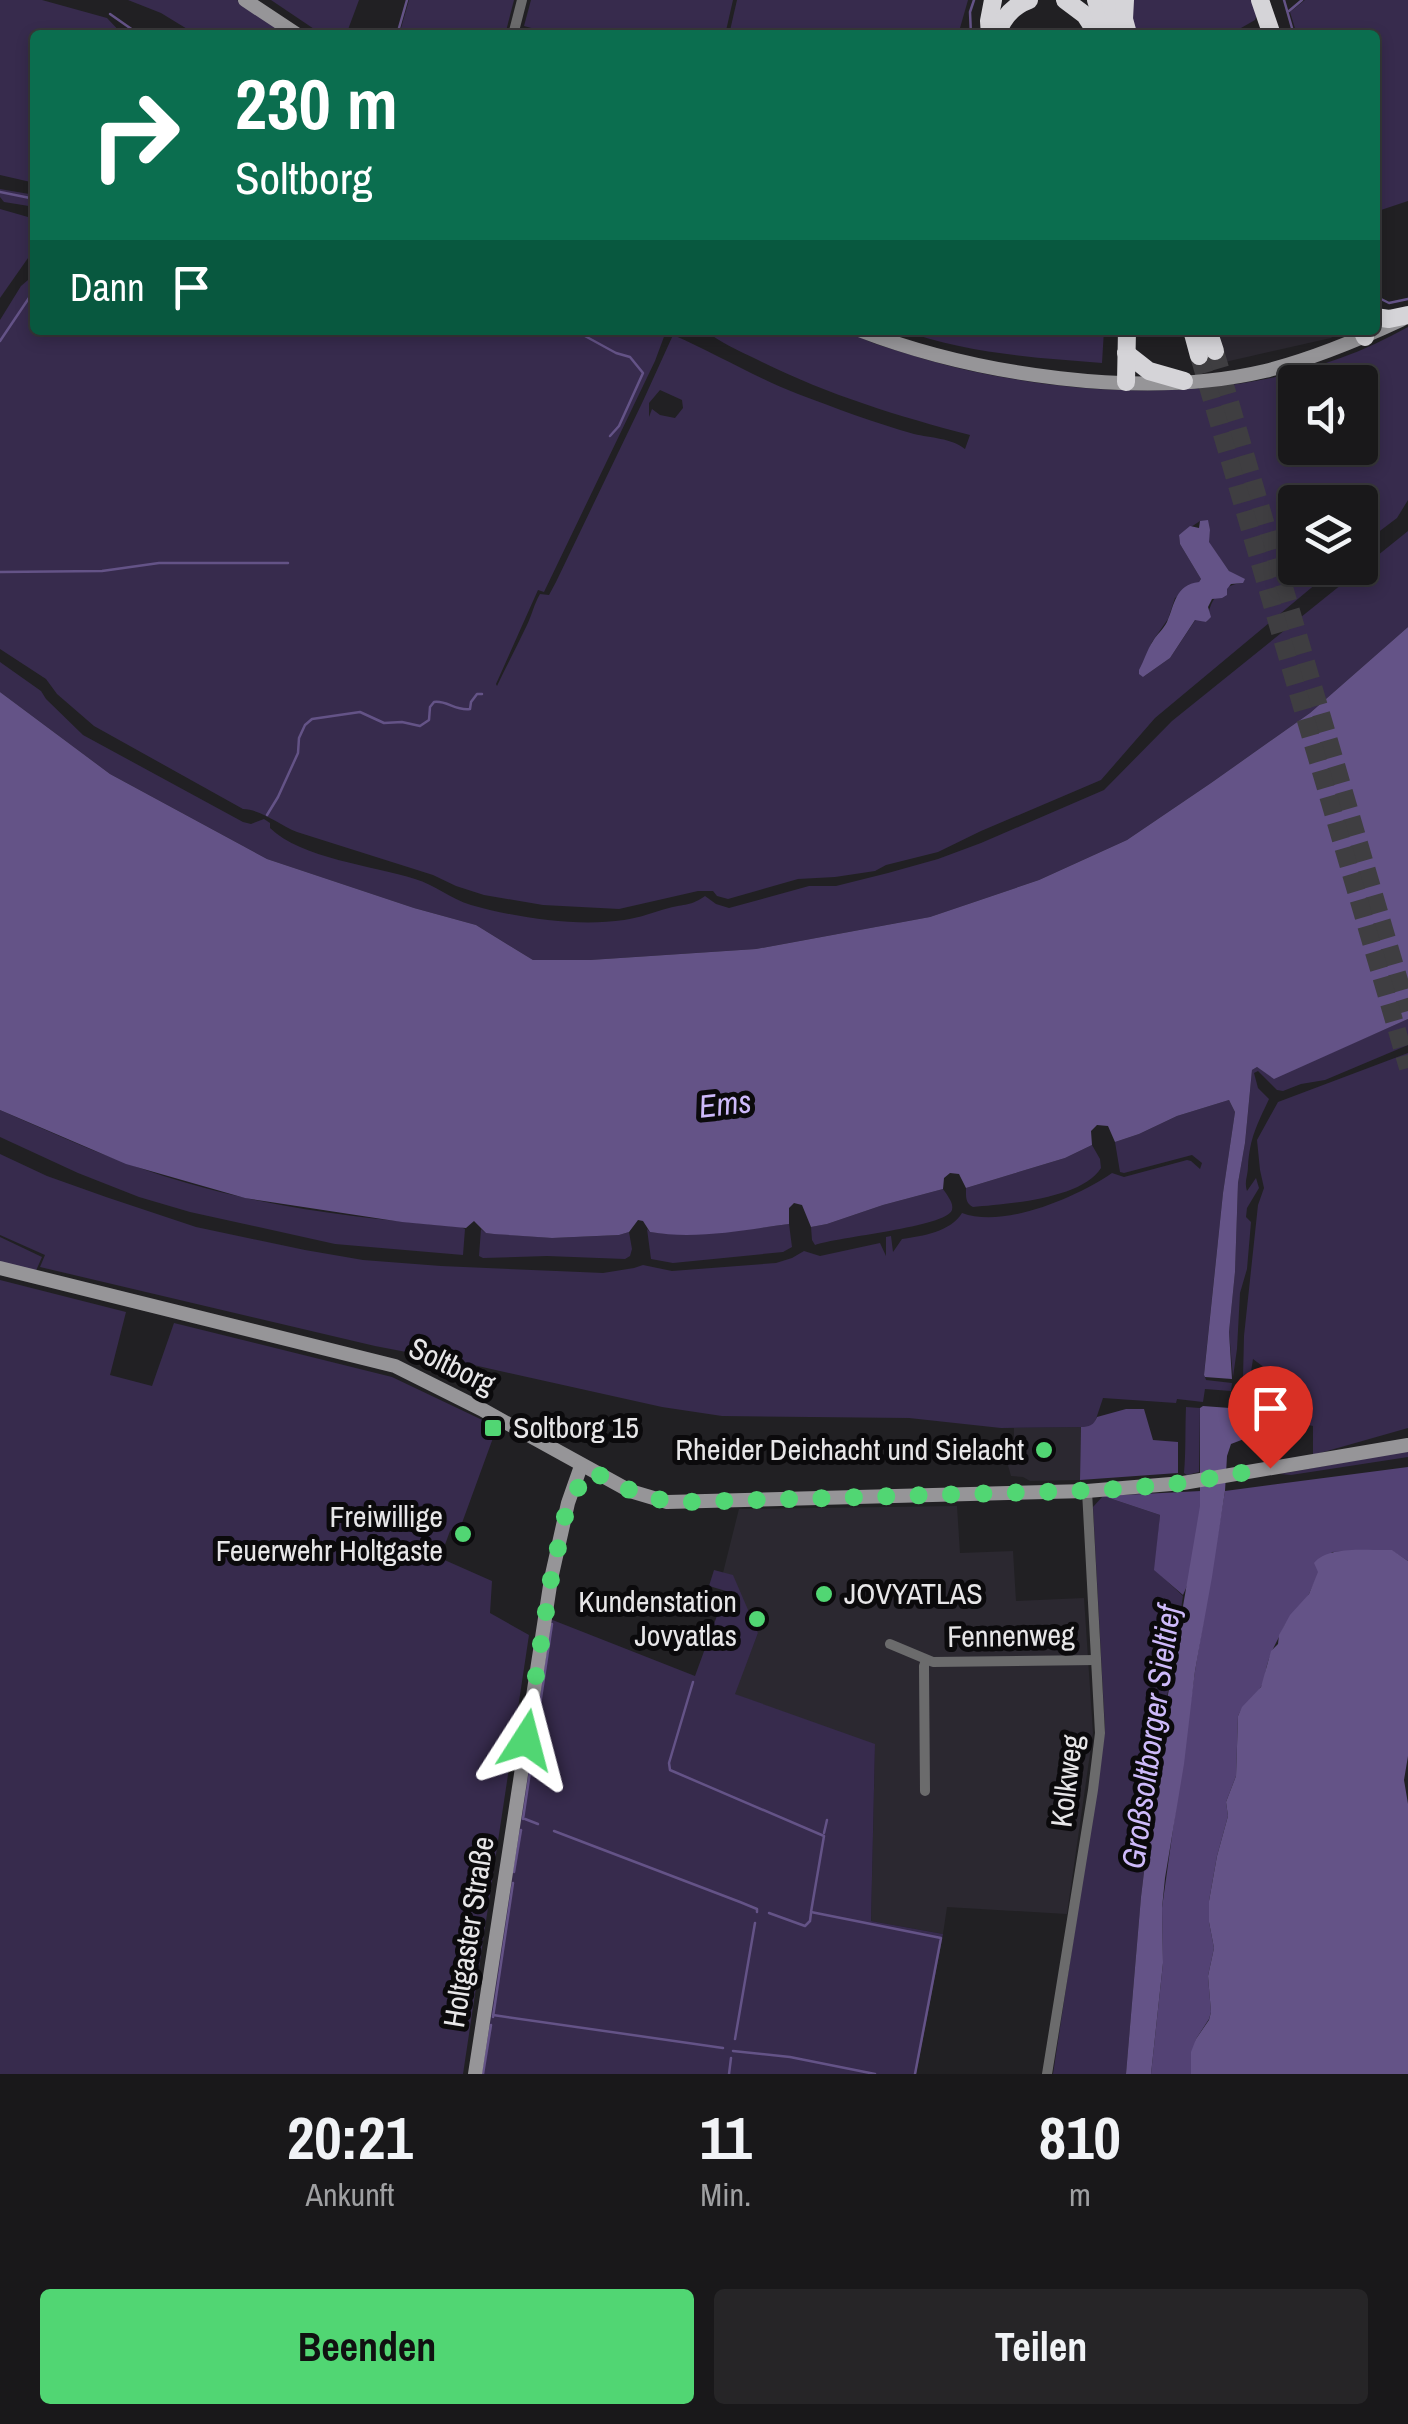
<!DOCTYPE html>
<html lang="de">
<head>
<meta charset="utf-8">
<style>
	:root { --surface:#19181a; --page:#262527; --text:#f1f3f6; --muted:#9fa0a2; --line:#373739; --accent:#51d673 }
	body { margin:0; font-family:"Archivo Narrow",sans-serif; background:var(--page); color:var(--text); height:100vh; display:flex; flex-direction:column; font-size:38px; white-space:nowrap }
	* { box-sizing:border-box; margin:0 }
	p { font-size:32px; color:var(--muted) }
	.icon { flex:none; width:55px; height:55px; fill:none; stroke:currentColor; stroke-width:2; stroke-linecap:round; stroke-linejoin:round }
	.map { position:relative; height:2074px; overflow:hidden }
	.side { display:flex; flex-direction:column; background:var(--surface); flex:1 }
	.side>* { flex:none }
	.hud { position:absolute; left:30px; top:30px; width:1350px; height:305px; border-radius:10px; box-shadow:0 5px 15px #0003,0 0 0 2px var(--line); background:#0b6e4f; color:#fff; overflow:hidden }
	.controls { position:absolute; left:1278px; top:365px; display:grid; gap:20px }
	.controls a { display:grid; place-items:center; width:100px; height:100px; border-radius:10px; background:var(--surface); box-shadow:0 5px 15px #0003,0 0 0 2px var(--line); font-size:50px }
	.pin { position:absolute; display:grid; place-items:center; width:85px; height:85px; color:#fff; margin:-102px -42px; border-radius:50% 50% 50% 0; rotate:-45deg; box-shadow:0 0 10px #0007 }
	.pin .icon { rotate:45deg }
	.me { position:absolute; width:110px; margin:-55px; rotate:9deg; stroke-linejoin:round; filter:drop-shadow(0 0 8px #0008) }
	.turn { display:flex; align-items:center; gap:35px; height:210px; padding:0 40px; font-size:45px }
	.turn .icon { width:130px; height:130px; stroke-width:2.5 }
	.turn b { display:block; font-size:70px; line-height:85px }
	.then { display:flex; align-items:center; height:95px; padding:0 40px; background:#0003; gap:20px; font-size:38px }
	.eta { display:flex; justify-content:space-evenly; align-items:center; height:170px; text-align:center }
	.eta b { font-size:60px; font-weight:800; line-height:70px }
	.button { display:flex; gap:20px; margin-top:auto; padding:20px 40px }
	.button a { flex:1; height:115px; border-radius:10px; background:var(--accent); color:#111; font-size:40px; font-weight:800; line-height:115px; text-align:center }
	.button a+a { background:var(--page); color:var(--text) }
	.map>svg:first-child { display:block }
	.built { fill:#2b2830 }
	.green { fill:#372b4d; fill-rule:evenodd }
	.forest { fill:#534274 }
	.water { fill:#645387 }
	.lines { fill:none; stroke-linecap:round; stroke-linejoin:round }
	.stream { stroke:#645387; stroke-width:2.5 }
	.highway-tunnel { stroke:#3f3e41; stroke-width:18; stroke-dasharray:18 9; stroke-linecap:butt }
	.street { stroke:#6b6b6c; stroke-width:10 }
	.secondary { stroke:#969598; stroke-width:14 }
	.highway { stroke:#d5d4d8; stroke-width:18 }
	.route { stroke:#51d673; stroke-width:18; stroke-dasharray:0 32.4 }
	.poi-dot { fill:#51d673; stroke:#0b0a0c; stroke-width:4 }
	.labels { text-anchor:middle; stroke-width:10; stroke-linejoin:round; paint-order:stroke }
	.street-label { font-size:30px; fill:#e7e6e8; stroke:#0b0a0c }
	.poi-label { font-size:30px; fill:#e7e6e8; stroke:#0b0a0c; text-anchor:end }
	.water-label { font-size:32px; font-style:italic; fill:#cebafa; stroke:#0b0a0c }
</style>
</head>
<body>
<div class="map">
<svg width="1408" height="2074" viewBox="0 0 1408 2074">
	<rect width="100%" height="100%" fill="#212023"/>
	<g class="built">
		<path d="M1216,330H1341L1331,338L1225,362Z"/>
		<path d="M1081,1427L1080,1480L1030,1481L1023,1477L1011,1476L1007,1462V1439H1014V1428Z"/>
		<path d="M957,1506L960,1553L1013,1551L1016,1601L1084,1598L1093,1733L1067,1914L947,1907L943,1934L871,1921L875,1745L734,1694L758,1633L723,1573L739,1509Z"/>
	</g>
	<g class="green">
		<path d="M0,0H42L107,18L123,35H35V183L0,175Z"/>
		<path d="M128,0H237L291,35H197L161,13Z"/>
		<path d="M271,0H359L346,35H323Z"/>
		<path d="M409,0H514L505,35H399Z"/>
		<path d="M531,0H733L725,35H557L524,26Z"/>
		<path d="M737,0H968L958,35H729Z"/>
		<path d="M1131,0H1253L1258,11L1255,20L1241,28L1237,35H1132Z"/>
		<path d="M1305,0H1408V201L1375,212V35H1297L1290,12Z"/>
		<path d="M0,189L35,195V207L4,202L0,197Z"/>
		<path d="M0,209L35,219V248L0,298Z"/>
		<path d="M35,274V330H664L665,334L655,361L544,592L538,590C524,621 510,653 496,684L497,686C507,665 517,646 527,625C532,615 534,604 540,594L549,595L556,582L643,401L673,335C715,353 754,377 798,394C835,408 875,423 914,434C931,438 951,438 965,449L970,435C897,416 826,394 758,360C739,351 720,342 704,330C737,330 769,330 802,330C815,330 829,328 841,330C852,332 864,340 876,344C907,354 939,364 971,371C1117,402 1275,402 1408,327V500L1397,518L1360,546V502H1295V568H1335L1155,718L1101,780L981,831L938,852L886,865L875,871L835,877L798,879L728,899L717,896L713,891H698L619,909L543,905L484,895L456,886L433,875L297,832C279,825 263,810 243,809L94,726L57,694L46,679L0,649V320L21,286ZM1295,382H1360V448H1295ZM660,390L682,400L683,408L675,418L660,415L652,409L649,417V403ZM1200,521L1210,530L1208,542L1229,571L1243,583C1220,585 1209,600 1207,622L1196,619L1170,658L1143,677L1147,655L1152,642L1168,619L1175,598L1199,582L1201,579L1180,544L1179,535Z"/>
		<path d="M902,330H1104L1102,363C1035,358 965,353 902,330Z"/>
		<path d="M1408,531V627L1310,713L1211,783L1127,840L1039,880L930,917L756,949L590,960H533L476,925L414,908L267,859L110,774L0,692V662L41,691L46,699L83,735L243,822L251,824L264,819L270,823V828C300,858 374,866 415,879C435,885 451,899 471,905C517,918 577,927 624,920C639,918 654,912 669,908C684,904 691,906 705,896L716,904L729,908L809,886H836L888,873L938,859L981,843L1104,790L1172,721Z"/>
		<path d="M1408,1019V1045L1325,1080L1301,1084L1283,1091L1277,1090L1258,1071L1254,1073L1258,1088L1269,1099C1257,1125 1250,1137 1248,1166C1248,1176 1244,1181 1247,1191L1256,1178L1259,1188L1247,1208L1246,1217L1251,1222L1247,1269L1240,1293L1237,1349L1233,1377L1229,1332L1235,1272L1238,1183L1245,1143L1252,1070L1257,1067L1274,1078Z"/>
		<path d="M1408,1053V1428L1313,1455V1426L1263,1415L1257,1411L1255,1393L1265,1368L1253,1359L1250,1378H1243L1244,1336L1258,1205L1264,1188L1260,1170L1257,1140L1278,1102Z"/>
		<path d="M1229,1100L1235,1112L1223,1193L1204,1374L1206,1380L1232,1383L1231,1391L1205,1389L1203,1402L1177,1399L1176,1403L1103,1398L1095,1422L1089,1427L1001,1428L909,1418L722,1416L662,1407L469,1364L375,1346L40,1267L45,1255L0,1235V1154L47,1176L106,1197L196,1227L305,1250L363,1260L441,1266L603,1273L634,1268L643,1265L672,1271L776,1263L792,1258L804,1251L820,1256L880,1243L886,1256V1237L891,1236L893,1252L902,1239C923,1236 950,1232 962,1213C1004,1229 1077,1197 1112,1173L1124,1177L1187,1160L1191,1161L1200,1169L1202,1163L1192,1155L1124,1173L1120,1172L1115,1142L1139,1134L1177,1116Z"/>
		<path d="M0,1110C62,1137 122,1165 187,1183C275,1209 369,1219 461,1227L465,1229L463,1255L335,1244L190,1212L139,1197L78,1173L0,1137Z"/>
		<path d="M1092,1145L1100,1159L1101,1168C1082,1199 1007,1204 973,1207C965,1203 966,1196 966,1188L1065,1158Z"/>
		<path d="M943,1189C947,1195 954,1203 952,1210C947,1227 836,1237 815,1245L812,1240L811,1227L827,1224L883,1205Z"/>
		<path d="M789,1224L792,1247L783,1252L673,1263L651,1259L647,1229L650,1232C697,1238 742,1230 789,1224Z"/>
		<path d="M481,1229L486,1233L552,1238L619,1235L629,1232L632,1249L630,1256L625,1259L547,1256L483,1258L479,1256Z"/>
		<path d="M0,1237L42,1257L35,1273L0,1264Z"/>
		<path d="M0,1280L126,1312L110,1375L152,1386L174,1323L392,1377L497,1427L462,1523L450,1531L440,1558L492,1581L490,1613L529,1635L463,2074H0Z"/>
		<path d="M1186,1407L1200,1408L1199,1472L1187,1475L1184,1473C1186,1452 1185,1430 1186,1407Z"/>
		<path d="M1408,1451V1457L1291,1475L1280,1474Z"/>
		<path d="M1103,1496L1160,1515L1155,1570L1183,1596L1159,1748L1141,1897L1126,2074H1053L1105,1730L1093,1507Z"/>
		<path d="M714,1570L733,1575L758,1633L735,1694L875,1744L871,1921L943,1934L916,2074H481L550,1619L695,1676L726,1591L709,1586Z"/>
	</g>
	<g class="forest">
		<path d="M1126,1409H1144L1153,1440L1178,1442V1473L1080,1480L1081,1427C1089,1427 1094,1425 1097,1417Z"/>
		<path d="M1408,1467V1561L1391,1550L1332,1552C1322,1566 1316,1579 1309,1594C1301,1608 1287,1617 1281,1633C1277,1641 1270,1654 1268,1662C1265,1670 1266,1677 1262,1685C1256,1697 1243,1703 1238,1716L1236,1776L1226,1802L1228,1816L1217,1856L1209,1901V1922L1214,1948L1208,1976L1211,2012L1209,2019L1196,2039L1191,2074H1151L1163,1963L1162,1908L1195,1671L1225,1491Z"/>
		<path d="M1201,1491C1200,1522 1197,1567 1183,1595L1154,1570L1160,1515L1103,1496Z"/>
	</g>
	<g class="water">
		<path d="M1208,520L1210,530L1209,542L1229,571L1245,579L1243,583L1231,584L1227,589V595L1222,598L1212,599L1208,607L1211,617L1206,622L1195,620L1170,658L1143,677L1139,674V670C1144,661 1147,650 1153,641C1157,634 1163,630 1167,622C1175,604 1175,585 1199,582L1201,579L1180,544L1179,535L1190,526L1199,528L1200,521Z"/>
		<path d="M1408,627V1019L1274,1079L1257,1067L1252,1070L1245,1143L1238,1183L1235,1272L1229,1332L1232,1379L1205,1377L1204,1375L1223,1193L1235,1112L1229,1100L1177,1116L1139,1134L1115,1142L1108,1126L1097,1125L1091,1131L1092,1145L1065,1158L966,1188L959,1174L950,1173L944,1178L943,1189L883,1205L827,1224L811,1227L802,1205L794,1203L789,1208V1224C743,1230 696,1240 650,1232L643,1221L638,1220L629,1232L619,1235L552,1238L494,1234L486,1233L474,1221L466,1228L402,1222L245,1198L126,1164L0,1110V692L110,774L267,859L414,908L476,925L533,960H590L756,949L930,917L1039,880L1127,840L1211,783L1310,713Z"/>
		<path d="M1203,1406L1230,1408V1411L1239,1412L1244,1439L1231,1444L1227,1456L1225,1491L1212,1577L1195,1671L1184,1764L1165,1878L1162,1908L1163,1963L1151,2074H1126L1141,1897L1159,1748L1200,1506V1408Z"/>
		<path d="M1392,1550L1408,1561V1756L1404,1780L1408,1804V2074H1191V2052L1196,2039L1209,2020L1211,2012L1208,1976L1214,1948L1209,1922V1901L1217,1856L1228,1816L1226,1802L1236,1776L1238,1716L1242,1707L1261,1687L1271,1651L1278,1644L1279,1635L1290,1615L1309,1594L1318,1572L1314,1563C1329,1545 1369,1551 1392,1550Z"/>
	</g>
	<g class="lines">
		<g class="stream">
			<path d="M1284,0L1294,35"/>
			<path d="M1289,11L1302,0"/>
			<path d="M110,14L140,35"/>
			<path d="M397,35L407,0"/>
			<path d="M971,35L970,12L974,0"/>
			<path d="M0,192L35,199"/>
			<path d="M1375,296L1389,303L1408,299"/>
			<path d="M574,330L616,353L630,357L643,373L619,426L610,436"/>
			<path d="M1107,332V330"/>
			<path d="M0,341L35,289"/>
			<path d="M0,572L102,571L159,563H288"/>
			<path d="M267,815L278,797L298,753L299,738L305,725L312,719L360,712L384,723L402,722L420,726L429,720L430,707L434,702C447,700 455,711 470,709L471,702L477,694H482"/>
			<path d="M693,1682L669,1763L670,1770L824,1836L811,1912L941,1938L915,2074"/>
			<path d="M523,1819L552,1624"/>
			<path d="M525,1819L538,1824"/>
			<path d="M554,1831L740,1902L757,1909V1912"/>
			<path d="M824,1833L827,1820"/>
			<path d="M514,1872L521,1830"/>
			<path d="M769,1913L805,1926L810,1921L811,1913"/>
			<path d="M493,2015L723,2048"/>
			<path d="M493,2017L513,1883"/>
			<path d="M735,2039L755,1923"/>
			<path d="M733,2051L790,2057L875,2074"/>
			<path d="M483,2074L491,2025"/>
			<path d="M729,2074L731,2058"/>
		</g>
		<g class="highway-tunnel">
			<path d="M1215,351L1408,1011"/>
			<path d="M1199,356L1408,1068"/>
		</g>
		<g class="street">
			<path d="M513,35L522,0"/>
			<path d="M890,1644L933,1662L1096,1660"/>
			<path d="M925,1791L924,1666L926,1660"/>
			<path d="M1047,2074L1093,1790L1100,1733L1087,1491"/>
		</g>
		<g class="secondary">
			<path d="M245,0L298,35"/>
			<path d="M859,330C976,375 1142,400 1265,371C1312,359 1358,340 1401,320"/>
			<path d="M0,1268L395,1366L483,1410L630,1491L667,1502L1087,1491L1183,1483L1408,1445"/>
			<path d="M475,2074L551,1579L568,1503L581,1466"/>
		</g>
		<g class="highway">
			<path d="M1065,0L1085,15L1098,35"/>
			<path d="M1096,0L1107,35"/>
			<path d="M1110,0L1121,35"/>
			<path d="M1125,0L1124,19L1127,30"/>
			<path d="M1260,0L1272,35"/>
			<path d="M990,35L989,21L993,0"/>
			<path d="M997,35C1002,18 1013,6 1029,0"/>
			<path d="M1375,317L1389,319L1408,315"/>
			<path d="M1192,330L1199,356"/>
			<path d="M1208,330L1215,351"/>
			<path d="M1362,330L1365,337"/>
			<path d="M1126,353L1149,371L1184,381"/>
			<path d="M1126,382L1127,330"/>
		</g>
	</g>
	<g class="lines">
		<path class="route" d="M526,1740L551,1579L568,1503L590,1470C624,1488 648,1502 687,1502L1106,1490L1183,1483L1270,1468"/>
	</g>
	<g class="poi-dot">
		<rect x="483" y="1418" width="20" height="20" rx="5"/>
		<circle cx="1044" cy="1450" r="10"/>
		<circle cx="463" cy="1534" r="10"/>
		<circle cx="824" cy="1594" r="10"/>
		<circle cx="757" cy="1619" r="10"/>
	</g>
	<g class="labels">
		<g class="street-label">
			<text transform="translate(452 1366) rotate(26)" y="10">Soltborg</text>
			<text transform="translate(1011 1636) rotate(-1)" y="10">Fennenweg</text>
			<text transform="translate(1067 1781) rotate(-83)" y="10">Kolkweg</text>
			<text transform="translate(469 1932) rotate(-81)" y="10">Holtgaster Straße</text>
		</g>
		<g class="poi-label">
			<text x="513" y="1438" text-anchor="start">Soltborg 15</text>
			<text x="1024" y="1460">Rheider Deichacht und Sielacht</text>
			<text x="443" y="1527">Freiwillige<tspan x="443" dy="34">Feuerwehr Holtgaste</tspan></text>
			<text x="844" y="1604" text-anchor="start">JOVYATLAS</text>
			<text x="737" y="1612">Kundenstation<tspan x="737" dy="34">Jovyatlas</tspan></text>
		</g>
		<g class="water-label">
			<text transform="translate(725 1104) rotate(-6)" y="11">Ems</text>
			<text transform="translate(1151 1737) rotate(-82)" y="11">Großsoltborger Sieltief</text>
		</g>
	</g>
</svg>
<div class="controls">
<a><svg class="icon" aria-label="sound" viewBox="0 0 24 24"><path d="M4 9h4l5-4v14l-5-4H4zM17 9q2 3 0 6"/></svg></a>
<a><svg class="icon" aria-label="layers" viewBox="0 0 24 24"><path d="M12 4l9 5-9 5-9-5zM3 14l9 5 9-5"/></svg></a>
</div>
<div class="pin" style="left:1270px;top:1468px;background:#d93025"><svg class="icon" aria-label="arrive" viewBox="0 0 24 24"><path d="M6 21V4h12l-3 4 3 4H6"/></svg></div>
<svg class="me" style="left:526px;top:1740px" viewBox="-20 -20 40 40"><path d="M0-17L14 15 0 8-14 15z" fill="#51d673" stroke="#fff" stroke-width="4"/></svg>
<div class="hud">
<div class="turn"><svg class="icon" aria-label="right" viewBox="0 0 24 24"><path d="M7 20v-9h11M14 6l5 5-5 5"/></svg><div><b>230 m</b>Soltborg</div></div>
<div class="then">Dann<svg class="icon" aria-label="arrive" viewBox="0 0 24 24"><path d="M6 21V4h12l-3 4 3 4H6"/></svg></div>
</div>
</div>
<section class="side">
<div class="eta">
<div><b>20:21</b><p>Ankunft</p></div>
<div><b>11</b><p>Min.</p></div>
<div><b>810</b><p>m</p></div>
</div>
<div class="button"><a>Beenden</a><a>Teilen</a></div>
</section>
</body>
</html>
